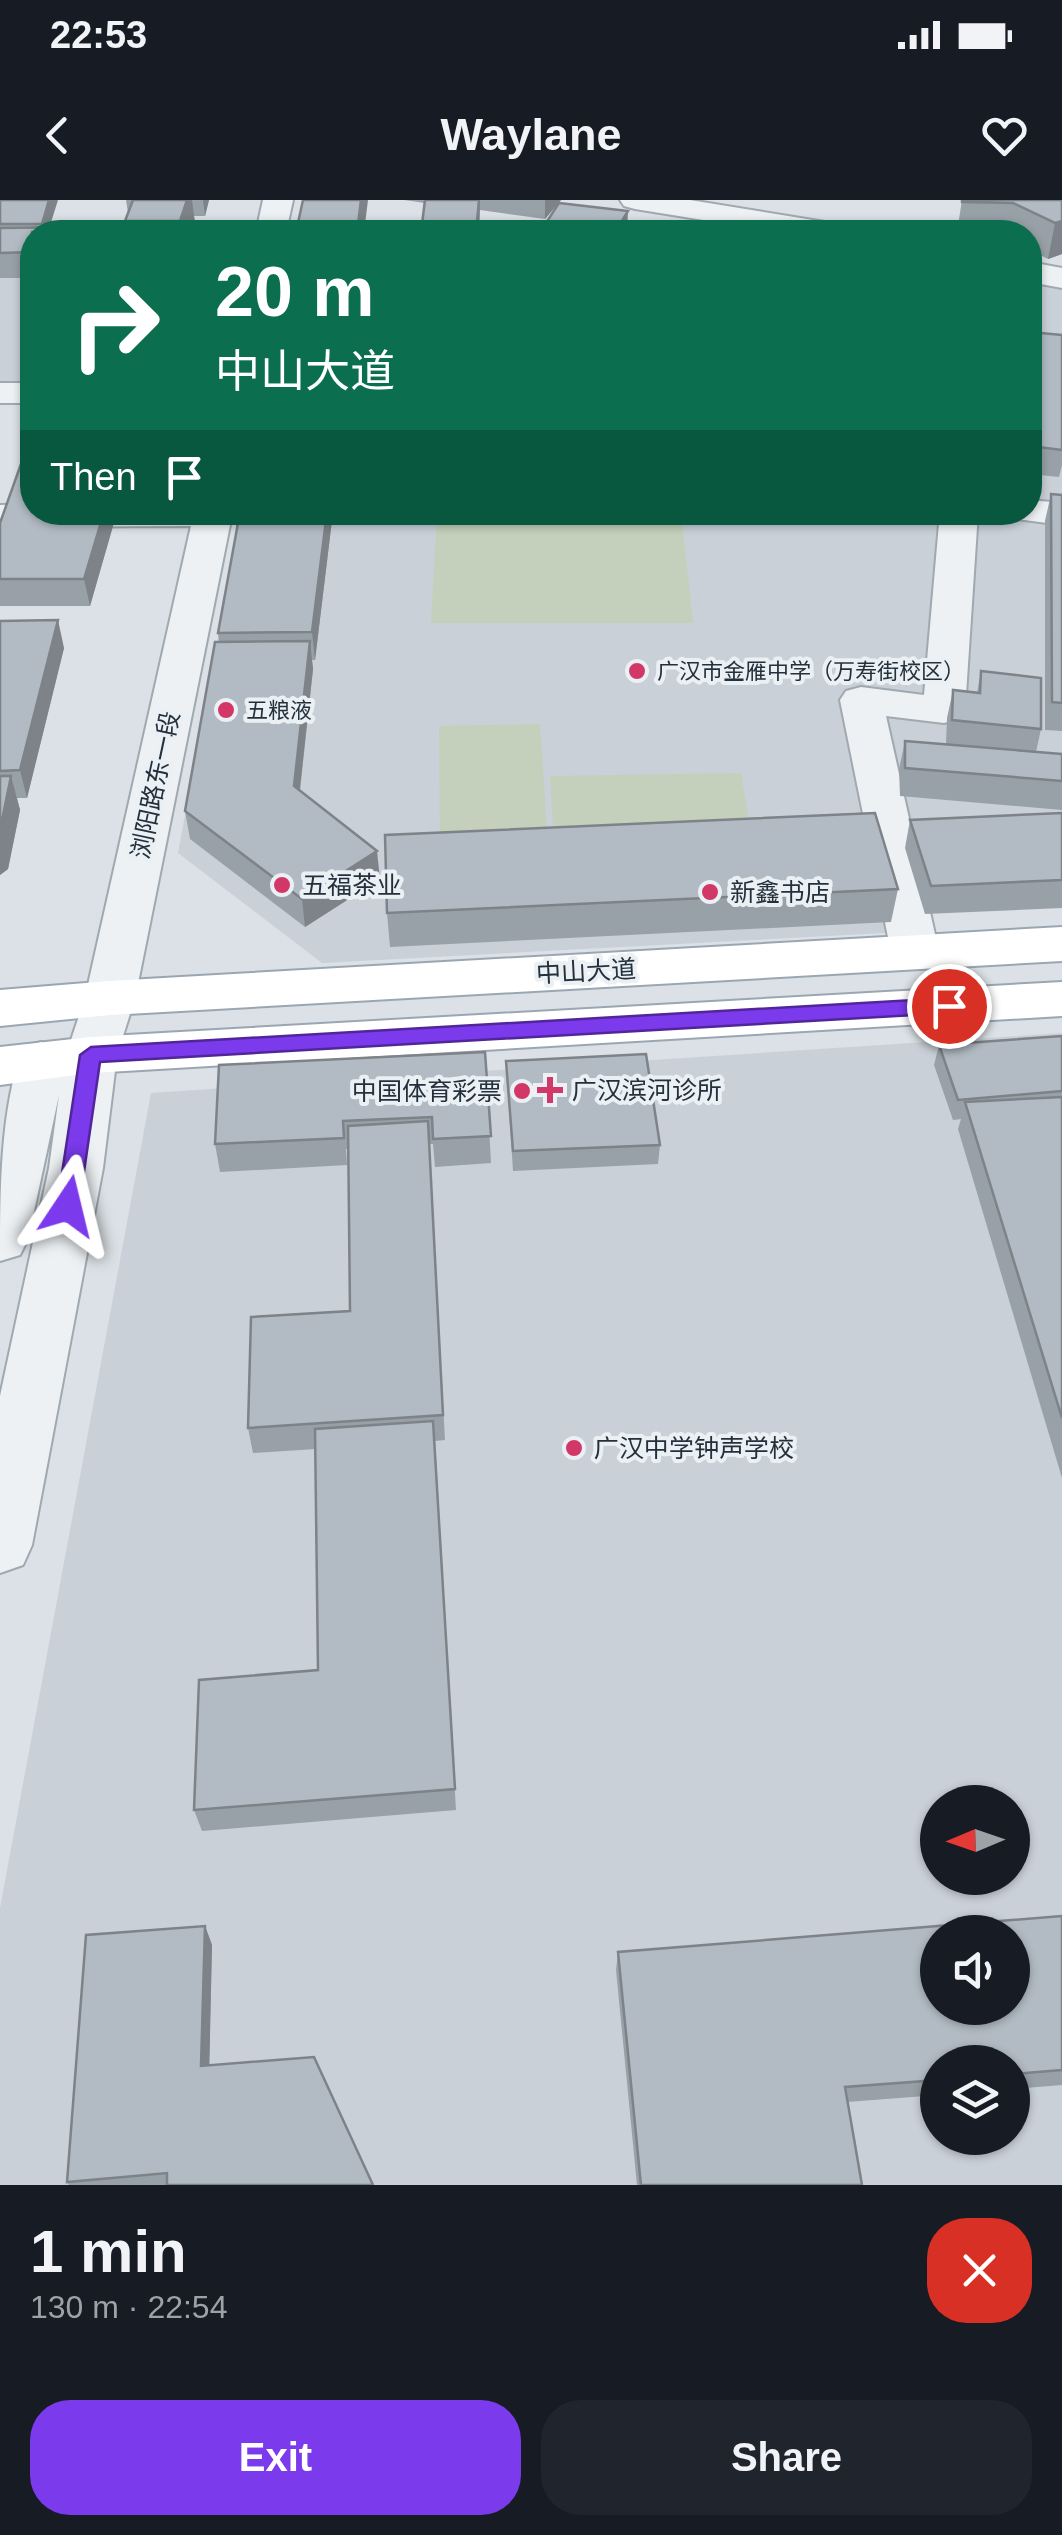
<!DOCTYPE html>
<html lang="en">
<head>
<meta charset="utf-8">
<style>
	:root { --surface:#171b24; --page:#20242c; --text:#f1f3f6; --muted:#9ea1a6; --accent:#7c3aed }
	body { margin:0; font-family:Helvetica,"Noto Sans SC",sans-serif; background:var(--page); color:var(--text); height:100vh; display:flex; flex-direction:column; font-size:38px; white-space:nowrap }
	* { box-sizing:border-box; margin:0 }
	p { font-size:32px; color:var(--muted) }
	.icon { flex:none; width:55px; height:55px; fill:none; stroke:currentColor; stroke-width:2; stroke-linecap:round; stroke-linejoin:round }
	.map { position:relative; height:1985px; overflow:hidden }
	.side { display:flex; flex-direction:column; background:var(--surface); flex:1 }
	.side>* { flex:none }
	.banner { position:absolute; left:20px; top:20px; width:1022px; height:305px; border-radius:40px; box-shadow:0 2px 8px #0004; background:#0b6e4f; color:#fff; overflow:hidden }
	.needle { width:65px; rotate:268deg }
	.controls { position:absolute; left:920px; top:1585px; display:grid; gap:20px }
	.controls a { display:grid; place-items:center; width:110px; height:110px; border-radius:50%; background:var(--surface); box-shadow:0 2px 8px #0004; font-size:50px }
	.pin { position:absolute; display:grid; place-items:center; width:85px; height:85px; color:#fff; margin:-42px; border:5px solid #fff; border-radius:50%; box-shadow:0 2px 10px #0007 }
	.me { position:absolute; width:110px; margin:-55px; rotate:10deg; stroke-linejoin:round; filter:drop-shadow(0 0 8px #0008) }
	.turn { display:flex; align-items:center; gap:35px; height:210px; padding:0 30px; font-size:45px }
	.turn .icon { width:130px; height:130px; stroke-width:2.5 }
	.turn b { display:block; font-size:70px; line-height:85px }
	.then { display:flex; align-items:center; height:95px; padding:0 30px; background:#0003; gap:20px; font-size:38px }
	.round { display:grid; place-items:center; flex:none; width:105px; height:105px; border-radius:40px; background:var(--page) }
	.overview { display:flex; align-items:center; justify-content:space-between; height:170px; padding:0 30px }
	h1 { font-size:60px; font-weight:700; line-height:75px }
	.primary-button { display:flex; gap:20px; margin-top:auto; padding:20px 30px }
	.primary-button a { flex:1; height:115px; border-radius:40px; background:var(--accent); color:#fff; font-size:40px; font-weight:700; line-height:115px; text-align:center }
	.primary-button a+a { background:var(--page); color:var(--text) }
	.status { display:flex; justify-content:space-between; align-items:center; height:70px; padding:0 50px; background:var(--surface); direction:ltr }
	.status svg { height:28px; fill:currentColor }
	header { display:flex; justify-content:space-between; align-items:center; height:130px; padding:0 30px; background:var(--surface); font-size:45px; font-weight:700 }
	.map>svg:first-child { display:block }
	.built { fill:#c9d0d8; fill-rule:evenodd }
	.green { fill:#c4d0bb }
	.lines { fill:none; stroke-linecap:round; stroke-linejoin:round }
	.minor-casing { stroke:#a0a9b0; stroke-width:4 }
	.major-casing { stroke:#9aa7b2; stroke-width:4 }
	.minor { fill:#edf1f4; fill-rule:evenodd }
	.major { fill:#fff; fill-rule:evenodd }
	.wall { fill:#99a1a8 }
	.shaded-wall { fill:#7d8388 }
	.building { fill:#b2bbc3; stroke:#7d8388; stroke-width:2.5; fill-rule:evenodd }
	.route { fill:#7c3aed; stroke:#51269a; stroke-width:2.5 }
	.poi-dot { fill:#d23867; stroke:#eaf0f4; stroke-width:4 }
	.labels { text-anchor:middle; stroke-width:8; stroke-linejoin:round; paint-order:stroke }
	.far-poi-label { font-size:22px; fill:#24313c; stroke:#eaf0f4; text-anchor:start }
	.street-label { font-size:25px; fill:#24313c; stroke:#eaf0f4 }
	.poi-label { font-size:25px; fill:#24313c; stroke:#eaf0f4; text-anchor:start }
</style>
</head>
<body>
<div class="status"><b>22:53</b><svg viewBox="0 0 49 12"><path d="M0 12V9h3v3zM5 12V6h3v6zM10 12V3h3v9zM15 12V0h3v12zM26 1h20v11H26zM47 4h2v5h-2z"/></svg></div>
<header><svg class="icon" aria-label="back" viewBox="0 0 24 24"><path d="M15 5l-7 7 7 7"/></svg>Waylane<svg class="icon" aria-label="heart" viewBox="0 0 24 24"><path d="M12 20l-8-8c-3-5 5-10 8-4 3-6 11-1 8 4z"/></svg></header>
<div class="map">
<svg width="1062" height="1985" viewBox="0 0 1062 1985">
	<rect width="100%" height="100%" fill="#dbe1e6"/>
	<g class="built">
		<rect x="0" y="49" width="32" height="152"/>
		<path d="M1030,80L1062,88V629L898,637L924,731L322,763L178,653L241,313L1030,312Z"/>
		<path d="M1062,833V1985H0V1708L151,893ZM938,1602H1012V1678H938ZM938,1732H1012V1808H938ZM938,1862H1012V1938H938Z"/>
	</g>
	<g class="green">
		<path d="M437,313H681L693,423H431Z"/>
		<path d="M540,524L548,644L440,646L439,526Z"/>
		<path d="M741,573L752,640L554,644L550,576Z"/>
	</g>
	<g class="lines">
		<defs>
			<g id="minor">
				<path d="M263,0H293L286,32H256Z"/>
				<path d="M620,0H690L831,23L842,25L846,32H778L635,9L624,6Z"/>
				<path d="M1030,62L1062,68V88L1030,82Z"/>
				<rect x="0" y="183" width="32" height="20"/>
				<path d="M1030,300L1062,303V325L1017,319L1012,312H1030Z"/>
				<path d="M32,304V312L232,315L135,798L117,855L103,968L32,1345L23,1365L0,1373V1196L49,968L59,895L28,1039L20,1055L0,1061C0,993 0,909 23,848L41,842L59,848L65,858L85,798L191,326L0,327V305Z"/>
				<path d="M940,312H978L965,510L959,519L944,523L886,516L939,752L932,764L915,769L898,764L891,752L840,500L846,491L861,487L924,495Z"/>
			</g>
			<g id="major">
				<path d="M1062,727V761L110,815L0,826V790L110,781Z"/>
				<path d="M1062,782V816L91,873L0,885V847L91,837Z"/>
			</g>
		</defs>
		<use href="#minor" class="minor-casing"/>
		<use href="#major" class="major-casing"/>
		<use href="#minor" class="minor"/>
		<use href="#major" class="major"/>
	</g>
	<g class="wall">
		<path d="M0,0L50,27L32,32V78H0Z"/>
		<path d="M126,0H209L205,16H194L195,23L192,32H121L126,23L128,13Z"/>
		<path d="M404,0H561L545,19L480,10L479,32H421L425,3Z"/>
		<path d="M962,0H1062V54L1048,59L1030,50V32H957Z"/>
		<path d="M1030,132L1062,135V265L1059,277L1030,274Z"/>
		<path d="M1051,294L1062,295V531L1045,530V321Z"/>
		<path d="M32,312H117L90,406H0V323Z"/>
		<path d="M333,312L315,460H312L313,469L300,591L380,679L305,727L190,639L185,611L219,442L218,433Z"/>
		<path d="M0,421L64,448L27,598H17L20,610L8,669L0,675Z"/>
		<path d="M981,471L1041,529L1036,552L1062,554V610L900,596L899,569L905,541L946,544L947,518L953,490L977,493Z"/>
		<path d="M1062,613V708L925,714L905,648L910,620Z"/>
		<path d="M898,689L891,722L390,747L387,713Z"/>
		<path d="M1062,836V1278L958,929L961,919L953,920L934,865L939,845Z"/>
		<path d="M485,852L491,963L435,967L433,944H429L445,1240L435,1241L456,1610L202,1631L194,1610L318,1470L316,1249L253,1253L248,1228L350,1111L348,949H346L347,965L220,972L215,944Z"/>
		<path d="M506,861L660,945L658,964L513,971Z"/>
		<path d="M1062,1716V1885L1012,1889V1862H938V1895L847,1902L862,1985H637L616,1770L618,1752Z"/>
		<path d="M205,1726L212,1745L209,1865L373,1985H69L67,1982Z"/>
	</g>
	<g class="shaded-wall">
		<path d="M49,0H58L48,32H43L42,24Z"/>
		<path d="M187,0H192L195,23L192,32H178Z"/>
		<path d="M203,0H209L205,16Z"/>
		<path d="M361,0H368L364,32H357Z"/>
		<path d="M480,0L479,32H476Z"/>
		<path d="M545,0H561L545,19Z"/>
		<path d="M628,11L627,32L617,29Z"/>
		<path d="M1062,21V54L1048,59L1055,23Z"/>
		<path d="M104,312H117L90,406L84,379Z"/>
		<path d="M327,312H333L315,460L312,432Z"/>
		<path d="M58,420L64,448L27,598L20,570Z"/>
		<path d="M310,441L313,469L297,614L294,586Z"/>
		<path d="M11,576L20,610L8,669L0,675V630Z"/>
		<path d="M377,651L380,679L305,727L302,699Z"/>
		<path d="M205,1726L212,1745L209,1882L201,1866Z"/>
	</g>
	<g class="building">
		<path d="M0,0H49L42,24H0Z"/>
		<path d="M133,0H187L180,21H125Z"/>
		<path d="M303,0H361L357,32H296Z"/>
		<path d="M425,0H479L476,32H421Z"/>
		<path d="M962,0H1062V21L1055,23L1013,3L962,2Z"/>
		<path d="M559,3L628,11L617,29L646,32H540Z"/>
		<path d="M124,23H181L178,32H121Z"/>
		<path d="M79,27L78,32H32V52L0,53V28Z"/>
		<path d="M1030,132L1062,135V250L1030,246Z"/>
		<path d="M32,233V312H104L84,379H0V323Z"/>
		<path d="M1051,294L1062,295V503L1052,502Z"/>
		<path d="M240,312H327L312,432L218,433Z"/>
		<path d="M58,420L20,570L0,571V421Z"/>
		<path d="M310,441L294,586L377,651L302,699L185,611L215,442Z"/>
		<path d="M981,471L1041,478V529L952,520L953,490L980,493Z"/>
		<path d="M905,541L1062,554V581L905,568Z"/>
		<path d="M0,576H11L0,630Z"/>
		<path d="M875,613L898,689L387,713L385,635Z"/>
		<path d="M1062,613V680L931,686L910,620Z"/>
		<path d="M1062,836V891L958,900L939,845Z"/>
		<path d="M485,852L491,936L433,939L432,917L343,921L344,938L215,944L219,865Z"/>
		<path d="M646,854L660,945L513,951L506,861Z"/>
		<path d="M1062,897V1218L965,902Z"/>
		<path d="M428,921L443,1215L248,1228L251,1117L350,1111L348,926Z"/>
		<path d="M433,1221L455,1589L194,1610L199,1480L318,1470L315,1229Z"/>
		<path d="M1062,1716V1870L1012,1874V1862H938V1880L845,1887L862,1985H641L618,1752ZM938,1732H1012V1808H938Z"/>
		<path d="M205,1726L201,1866L314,1857L373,1985H167V1973L67,1982L86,1735Z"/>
	</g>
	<path class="route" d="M949,798L960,806L949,813L100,862L79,1006L68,1015L57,1006L80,855L91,847Z"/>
	<g class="poi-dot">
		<circle cx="637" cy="471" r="10"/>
		<circle cx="226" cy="510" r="10"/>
		<circle cx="282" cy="685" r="10"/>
		<circle cx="710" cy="692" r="10"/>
		<path d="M545 875h10v10h10v10h-10v10h-10v-10h-10v-10h10z"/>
		<circle cx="522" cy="891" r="10"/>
		<circle cx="574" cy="1248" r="10"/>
	</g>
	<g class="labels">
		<g class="far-poi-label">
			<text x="657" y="479">广汉市金雁中学（万寿街校区）</text>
			<text x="246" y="518">五粮液</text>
		</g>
		<g class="street-label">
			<text transform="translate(155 585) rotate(-78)" y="9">浏阳路东一段</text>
			<text transform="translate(586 771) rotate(-3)" y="9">中山大道</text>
		</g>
		<g class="poi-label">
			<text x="302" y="694">五福茶业</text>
			<text x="730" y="701">新鑫书店</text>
			<text x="572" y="899">广汉滨河诊所</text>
			<text x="502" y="900" text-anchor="end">中国体育彩票</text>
			<text x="594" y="1257">广汉中学钟声学校</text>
		</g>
	</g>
</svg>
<div class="controls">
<a><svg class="needle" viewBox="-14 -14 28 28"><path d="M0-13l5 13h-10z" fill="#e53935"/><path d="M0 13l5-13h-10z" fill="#9ea1a6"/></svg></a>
<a><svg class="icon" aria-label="sound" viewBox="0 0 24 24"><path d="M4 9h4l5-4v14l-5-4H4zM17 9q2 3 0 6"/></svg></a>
<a><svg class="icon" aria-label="layers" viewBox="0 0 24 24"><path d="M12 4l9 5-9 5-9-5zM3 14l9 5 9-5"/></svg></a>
</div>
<div class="pin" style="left:949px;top:806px;background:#d93025"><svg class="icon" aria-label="arrive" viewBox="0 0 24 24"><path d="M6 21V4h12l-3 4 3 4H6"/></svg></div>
<svg class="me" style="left:68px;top:1006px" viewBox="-20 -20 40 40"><path d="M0-17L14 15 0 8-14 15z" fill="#7c3aed" stroke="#fff" stroke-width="4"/></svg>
<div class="banner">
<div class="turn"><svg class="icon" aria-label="right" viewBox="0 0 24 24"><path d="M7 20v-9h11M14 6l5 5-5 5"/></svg><div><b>20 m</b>中山大道</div></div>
<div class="then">Then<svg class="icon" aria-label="arrive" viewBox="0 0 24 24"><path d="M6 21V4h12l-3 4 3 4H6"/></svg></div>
</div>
</div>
<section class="side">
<div class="overview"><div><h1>1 min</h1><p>130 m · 22:54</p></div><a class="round" style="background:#d93025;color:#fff"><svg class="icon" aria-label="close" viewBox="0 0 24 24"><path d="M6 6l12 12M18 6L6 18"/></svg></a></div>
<div class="primary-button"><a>Exit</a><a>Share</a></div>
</section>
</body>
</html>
